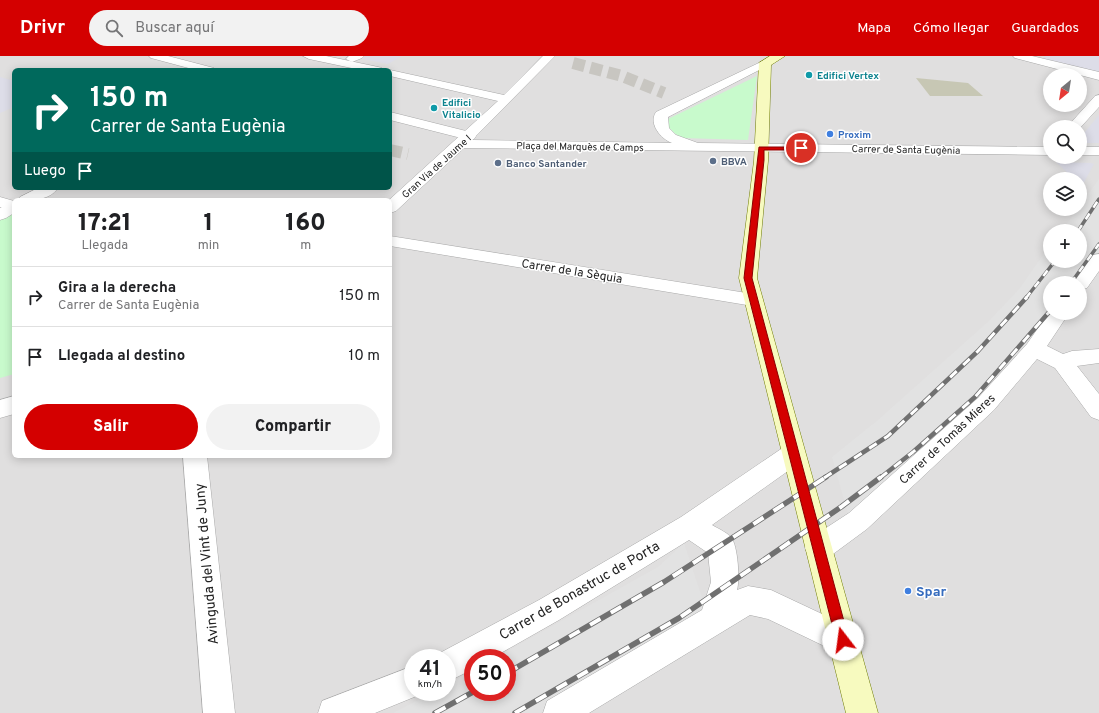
<!DOCTYPE html>
<html lang="es">
<head>
<meta charset="utf-8">
<style>
	:root { --surface:#fff; --page:#f2f2f2; --text:#202124; --muted:#757577; --line:#e0e0e0; --accent:#d40000 }
	body { margin:0; font-family:Overpass,sans-serif; background:var(--page); color:var(--text); height:100vh; display:flex; flex-direction:column; font-size:15px; white-space:nowrap }
	* { box-sizing:border-box; margin:0 }
	p { font-size:13px; color:var(--muted) }
	.icon { flex:none; width:22px; height:22px; fill:none; stroke:currentColor; stroke-width:2; stroke-linecap:round; stroke-linejoin:round }
	.map { position:relative; flex:1; overflow:hidden }
	.sheet { position:absolute; left:12px; top:142px; width:380px; height:260px; display:flex; flex-direction:column; background:var(--surface); border-radius:6px; box-shadow:0 2px 10px #0003 }
	.sheet>* { flex:none }
	.banner { position:absolute; left:12px; top:12px; width:380px; height:122px; border-radius:6px; box-shadow:0 2px 10px #0003; background:#00695c; color:#fff; overflow:hidden }
	.needle { width:26px; rotate:210deg }
	.controls { position:absolute; left:1043px; top:12px; display:grid; gap:8px }
	.controls a { display:grid; place-items:center; width:44px; height:44px; border-radius:50%; background:var(--surface); box-shadow:0 2px 10px #0003; font-size:20px }
	.speed { position:absolute; left:404px; top:593px; display:flex; gap:8px; font-size:20px; font-weight:700; text-align:center }
	.speed>* { display:grid; place-content:center; width:52px; height:52px; border-radius:50%; background:var(--surface); box-shadow:0 2px 10px #0003; line-height:1 }
	.speed small { font-size:10px; font-weight:400 }
	.speed .limit { border:6px solid #d22; background:#fff; color:#111 }
	.pin { position:absolute; display:grid; place-items:center; width:34px; height:34px; color:#fff; margin:-17px; border:2px solid #fff; border-radius:50%; box-shadow:0 1px 4px #0007 }
	.me { position:absolute; width:44px; margin:-22px; rotate:345deg; stroke-linejoin:round; filter:drop-shadow(0 0 3px #0008) }
	.turn { display:flex; align-items:center; gap:14px; height:84px; padding:0 12px; font-size:18px }
	.turn .icon { width:52px; height:52px; stroke-width:2.5 }
	.turn b { display:block; font-size:28px; line-height:34px }
	.then { display:flex; align-items:center; height:38px; padding:0 12px; background:#0003; gap:8px; font-size:15px }
	.eta { display:flex; justify-content:space-evenly; align-items:center; height:68px; text-align:center }
	.eta b { font-size:24px; font-weight:800; line-height:28px }
	.action { display:flex; gap:8px; margin-top:auto; padding:8px 12px }
	.action a { flex:1; height:46px; border-radius:24px; background:var(--accent); color:#fff; font-size:16px; font-weight:800; line-height:46px; text-align:center }
	.action a+a { background:var(--page); color:var(--text) }
	ul { padding:0; list-style:none }
	li { display:flex; align-items:center; gap:12px; height:60px; padding:0 12px; border-top:1px solid var(--line) }
	li div { flex:1 }
	li b { display:block; font-size:15px }
	li em { font-style:normal }
	header { display:flex; align-items:center; gap:24px; box-sizing:border-box; height:56px; padding:0 20px; background:var(--accent); color:#fff }
	header strong { font-size:19px }
	nav { display:flex; gap:22px; margin-inline-start:auto; font-size:14px }
	.search { width:280px; height:36px; background:var(--page); display:flex; align-items:center; gap:10px; box-sizing:border-box; padding:0 14px; border-radius:22px; color:var(--muted); font-size:15px }
	.map>svg:first-child { display:block }
	.residential { fill:#e0dfdf; fill-rule:evenodd }
	.construction { fill:#c7c7b4 }
	.park { fill:#c8facc }
	.parking { fill:#e2e2e2 }
	.plaza { fill:#dddde8 }
	.lines { fill:none; stroke-linecap:round; stroke-linejoin:round }
	.pedestrian-tunnel { stroke:#c8c6c1; stroke-width:12; stroke-dasharray:12 6; stroke-linecap:butt }
	.pedestrian-casing { stroke:#a9a9a9; stroke-width:1 }
	.minor-casing { stroke:#a9a9a9; stroke-width:1 }
	.secondary-casing { stroke:#707d05; stroke-width:1 }
	.pedestrian { fill:#fff; fill-rule:evenodd }
	.minor { fill:#fff; fill-rule:evenodd }
	.secondary { fill:#f7fabf; fill-rule:evenodd }
	.rail-far2-casing { stroke:#707070; stroke-width:3.5 }
	.rail-far1-casing { stroke:#707070; stroke-width:4.5 }
	.rail-casing { stroke:#707070; stroke-width:5.5 }
	.rail-far2 { stroke:#fff; stroke-width:2.5; stroke-dasharray:7; stroke-linecap:butt }
	.rail-far1 { stroke:#fff; stroke-width:3; stroke-dasharray:9; stroke-linecap:butt }
	.rail { stroke:#fff; stroke-width:4; stroke-dasharray:12; stroke-linecap:butt }
	.route { fill:#d40000; stroke:#8a0000 }
	.culture-dot { fill:#0f9aa8; stroke:#fff; stroke-width:1.5 }
	.shop-dot { fill:#3f7fe0; stroke:#fff; stroke-width:1.5 }
	.service-dot { fill:#5c6f8a; stroke:#fff; stroke-width:1.5 }
	.labels { text-anchor:middle; stroke-width:3; stroke-linejoin:round; paint-order:stroke }
	.far-culture-label { font-size:10px; font-weight:bold; fill:#0d838f; stroke:#fff; text-anchor:start }
	.far-shop-label { font-size:10px; font-weight:bold; fill:#366cbe; stroke:#fff; text-anchor:start }
	.far-street-label { font-size:10px; fill:#222; stroke:#fff }
	.far-service-label { font-size:10px; font-weight:bold; fill:#4e5e75; stroke:#fff; text-anchor:start }
	.street-label { font-size:12px; fill:#222; stroke:#fff }
	.near-street-label { font-size:14px; fill:#222; stroke:#fff }
	.near-shop-label { font-size:14px; font-weight:bold; fill:#366cbe; stroke:#fff; text-anchor:start }
</style>
</head>
<body>
<header>
<strong>Drivr</strong>
<div class="search"><svg class="icon" aria-label="search" viewBox="0 0 24 24"><circle cx="10" cy="10" r="6"/><path d="M15 15l6 6"/></svg>Buscar aquí</div>
<nav><a>Mapa</a><a>Cómo llegar</a><a>Guardados</a></nav>
</header>
<div class="map">
<svg width="1099" height="657" viewBox="0 0 1099 657">
	<rect width="100%" height="100%" fill="#f2efe9"/>
	<path class="residential" d="M0,0H1099V657H0ZM14,14H390V132H14ZM1050,19H1080V49H1050ZM1050,71H1080V101H1050ZM1050,123H1080V153H1050ZM14,144H390V400H14ZM1050,175H1080V205H1050ZM1050,227H1080V257H1050ZM413,602H447V636H413ZM473,602H507V636H473Z"/>
	<path class="construction" d="M916,22L968,27L983,40H930Z"/>
	<g class="park">
		<path d="M757,20L748,84L682,82L668,73V63Z"/>
		<path d="M0,152L14,155V318L0,322Z"/>
	</g>
	<g class="parking">
		<path d="M1099,123V195L1092,206L1076,227H1050V257L1028,289L974,351L848,458L832,401L878,364L989,265L1020,232L1050,189V205H1080V175H1061L1078,153H1080V150Z"/>
		<path d="M684,487L707,557L540,657H393L434,636H447V629L473,614V636H507V602H495L658,511Z"/>
	</g>
	<g class="plaza">
		<path d="M348,0H402L388,8Z"/>
		<path d="M1046,0H1099V17L1042,3Z"/>
		<path d="M0,21L14,25V51L0,57Z"/>
		<path d="M1099,59V87H1087L1080,85V82Z"/>
		<path d="M1056,106L1091,107L1094,108L1083,128H1080V123H1074Z"/>
	</g>
	<g class="lines">
		<g class="pedestrian-tunnel">
			<path d="M573,7L622,20L664,37"/>
			<path d="M390,94L408,98"/>
		</g>
		<defs>
			<g id="pedestrian">
				<path d="M149,0H168L214,12L216,14H196L151,2Z"/>
				<path d="M349,0H364L362,2L352,6L346,3Z"/>
				<path d="M390,56L474,77L476,80L474,83L469,84L390,64Z"/>
				<path d="M14,145V157L6,162L0,164V152Z"/>
			</g>
			<g id="minor">
				<path d="M303,0H326L378,11L382,12L384,14H361L309,3Z"/>
				<path d="M543,0H555L472,84L672,87C661,83 648,68 656,56L765,4L769,5L771,7L769,9L668,61L669,72L676,79L698,87L1050,91V99L464,92L396,155L390,157L389,144L498,45L390,20V14H388H390L504,39Z"/>
				<path d="M1013,0H1032L1099,16V24L1015,2Z"/>
				<path d="M1099,39V51L1080,72V71H1067L1095,40Z"/>
				<rect x="1080" y="91" width="19" height="8"/>
				<path d="M38,132H58C49,145 32,144 18,144L20,141Z"/>
				<path d="M0,141L14,145V155L0,151Z"/>
				<path d="M390,180L753,238L760,240L763,244L760,248L753,250L390,190Z"/>
				<path d="M1099,198V215L1087,232L1080,234V227H1071L1093,199Z"/>
				<path d="M1050,255V257H1069L1047,290L1063,298L1072,295L1099,293V307L1077,310L1099,338V364L1091,361L1055,312L1037,303L994,354L867,473L829,501L819,505L809,501L805,492L809,483L849,457L978,342L1027,288Z"/>
				<path d="M14,340V358L0,362V344Z"/>
				<path d="M793,388L802,391L805,398L802,405L712,469C717,472 726,476 731,481C738,490 740,524 737,534L748,530L771,534L854,573L858,584L854,595L843,599L768,563L750,559L589,657H543L547,645L702,554L711,526L708,497L689,484L559,564L492,602H473V613L447,626V602H435L436,599L539,544L681,461L784,391Z"/>
				<path d="M183,400H207L235,657H203Z"/>
				<path d="M413,610V636H425L424,637L375,657H318L322,645Z"/>
			</g>
			<path id="secondary" d="M770,0H785L771,9L768,105L757,222L878,657H846L739,222L754,105L759,7Z"/>
		</defs>
		<use href="#pedestrian" class="pedestrian-casing"/>
		<use href="#minor" class="minor-casing"/>
		<use href="#secondary" class="secondary-casing"/>
		<use href="#pedestrian" class="pedestrian"/>
		<use href="#minor" class="minor"/>
		<use href="#secondary" class="secondary"/>
		<defs>
			<g id="rail-far2">
				<path d="M1078,175L1099,143"/>
				<path d="M1071,227L1099,188"/>
				<path d="M1026,242L1055,205"/>
			</g>
			<g id="rail-far1">
				<path d="M824,422L888,380L978,295L1027,241"/>
				<path d="M880,422L913,396L975,341L1050,255"/>
			</g>
			<g id="rail">
				<path d="M507,617L664,526L826,421"/>
				<path d="M435,657L473,636"/>
				<path d="M515,657L679,562L841,451L881,421"/>
			</g>
		</defs>
		<use href="#rail-far2" class="rail-far2-casing"/>
		<use href="#rail-far1" class="rail-far1-casing"/>
		<use href="#rail" class="rail-casing"/>
		<use href="#rail-far2" class="rail-far2"/>
		<use href="#rail-far1" class="rail-far1"/>
		<use href="#rail" class="rail"/>
	</g>
	<path class="route" d="M759,91H801L804,92L801,94H764V104L752,222L849,584L847,589L843,591L838,589L836,584L744,222Z"/>
	<g class="culture-dot">
		<circle cx="809" cy="19" r="4"/>
		<circle cx="434" cy="52" r="4"/>
	</g>
	<g class="shop-dot">
		<circle cx="830" cy="78" r="4"/>
		<circle cx="908" cy="535" r="4"/>
	</g>
	<g class="service-dot">
		<circle cx="713" cy="105" r="4"/>
		<circle cx="498" cy="107" r="4"/>
	</g>
	<g class="labels">
		<g class="far-culture-label">
			<text x="817" y="23">Edifici Vertex</text>
			<text x="442" y="50">Edifici<tspan x="442" dy="12">Vitalicio</tspan></text>
		</g>
		<g class="far-shop-label">
			<text x="838" y="82">Proxim</text>
		</g>
		<g class="far-street-label">
			<text transform="translate(580 90) rotate(1)" y="4">Plaça del Marquès de Camps</text>
			<text transform="translate(906 93) rotate(1)" y="4">Carrer de Santa Eugènia</text>
			<text transform="translate(436 110) rotate(-42)" y="4">Gran Via de Jaume I</text>
		</g>
		<g class="far-service-label">
			<text x="721" y="109">BBVA</text>
			<text x="506" y="111">Banco Santander</text>
		</g>
		<g class="street-label">
			<text transform="translate(572 215) rotate(9)" y="4">Carrer de la Sèquia</text>
			<text transform="translate(947 383) rotate(-43)" y="4">Carrer de Tomàs Mieres</text>
		</g>
		<g class="near-street-label">
			<text transform="translate(206 508) rotate(-95)" y="5">Avinguda del Vint de Juny</text>
			<text transform="translate(579 534) rotate(-30)" y="5">Carrer de Bonastruc de Porta</text>
		</g>
		<g class="near-shop-label">
			<text x="916" y="540">Spar</text>
		</g>
	</g>
</svg>
<div class="controls">
<a><svg class="needle" viewBox="-14 -14 28 28"><path d="M0-13l5 13h-10z" fill="#e53935"/><path d="M0 13l5-13h-10z" fill="#757577"/></svg></a>
<a><svg class="icon" aria-label="search" viewBox="0 0 24 24"><circle cx="10" cy="10" r="6"/><path d="M15 15l6 6"/></svg></a>
<a><svg class="icon" aria-label="layers" viewBox="0 0 24 24"><path d="M12 4l9 5-9 5-9-5zM3 14l9 5 9-5"/></svg></a>
<a>+</a>
<a>−</a>
</div>
<div class="speed"><div>41<small>km/h</small></div><div class="limit">50</div></div>
<div class="pin" style="left:801px;top:92px;background:#d93025"><svg class="icon" aria-label="arrive" viewBox="0 0 24 24"><path d="M6 21V4h12l-3 4 3 4H6"/></svg></div>
<svg class="me" style="left:843px;top:584px" viewBox="-20 -20 40 40"><circle r="19" fill="#fff"/><path d="M0-13L10 11 0 6-10 11z" fill="#d40000"/></svg>
<div class="banner">
<div class="turn"><svg class="icon" aria-label="right" viewBox="0 0 24 24"><path d="M7 20v-9h11M14 6l5 5-5 5"/></svg><div><b>150 m</b>Carrer de Santa Eugènia</div></div>
<div class="then">Luego<svg class="icon" aria-label="arrive" viewBox="0 0 24 24"><path d="M6 21V4h12l-3 4 3 4H6"/></svg></div>
</div>
<section class="sheet">
<div class="eta">
<div><b>17:21</b><p>Llegada</p></div>
<div><b>1</b><p>min</p></div>
<div><b>160</b><p>m</p></div>
</div>
<ul>
<li><svg class="icon" aria-label="right" viewBox="0 0 24 24"><path d="M7 20v-9h11M14 6l5 5-5 5"/></svg><div><b>Gira a la derecha</b><p>Carrer de Santa Eugènia</p></div><em>150 m</em></li>
<li><svg class="icon" aria-label="arrive" viewBox="0 0 24 24"><path d="M6 21V4h12l-3 4 3 4H6"/></svg><div><b>Llegada al destino</b></div><em>10 m</em></li>
</ul>
<div class="action"><a>Salir</a><a>Compartir</a></div>
</section>
</div>
</body>
</html>
